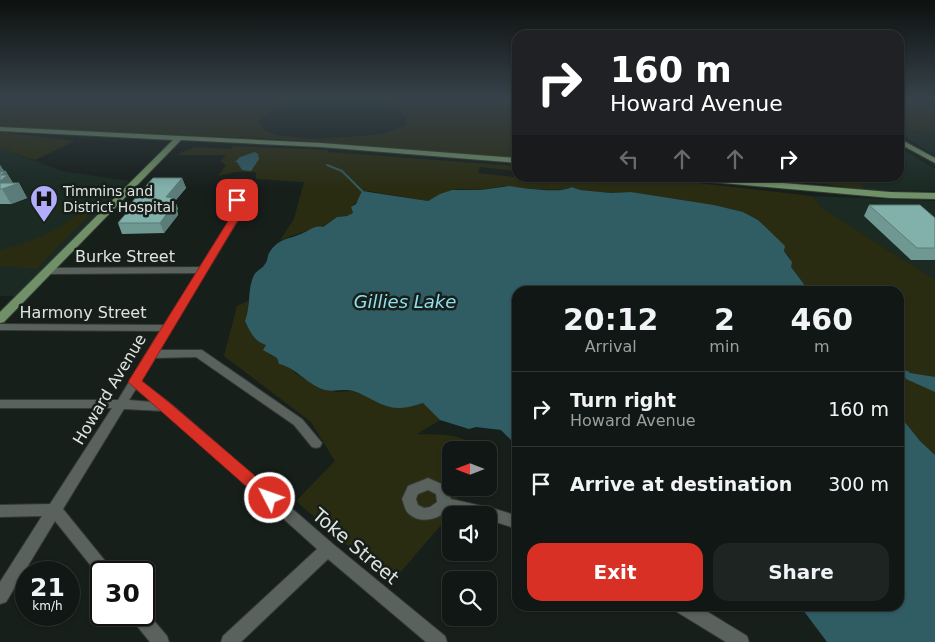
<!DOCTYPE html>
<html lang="en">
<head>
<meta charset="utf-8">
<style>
	:root { --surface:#111714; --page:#1e2422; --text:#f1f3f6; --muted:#9c9fa0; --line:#303634; --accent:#d93025 }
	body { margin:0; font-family:"DejaVu Sans",sans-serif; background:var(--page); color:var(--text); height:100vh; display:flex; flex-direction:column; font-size:19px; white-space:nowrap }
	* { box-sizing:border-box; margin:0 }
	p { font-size:16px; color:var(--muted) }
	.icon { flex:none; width:28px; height:28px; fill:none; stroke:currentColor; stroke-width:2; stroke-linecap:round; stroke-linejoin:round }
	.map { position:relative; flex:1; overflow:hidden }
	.details { position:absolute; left:512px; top:286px; width:392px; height:325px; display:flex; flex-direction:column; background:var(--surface); border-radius:15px; box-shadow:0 1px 4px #0004,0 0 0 1px var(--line) }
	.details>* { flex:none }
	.hud { position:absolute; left:512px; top:30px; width:392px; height:152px; border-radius:15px; box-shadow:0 1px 4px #0004,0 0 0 1px var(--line); background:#202124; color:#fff; overflow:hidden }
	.needle { width:32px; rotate:270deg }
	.controls { position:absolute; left:442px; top:441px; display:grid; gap:10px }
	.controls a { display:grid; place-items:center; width:55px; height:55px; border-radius:10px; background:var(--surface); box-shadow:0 1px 4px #0004,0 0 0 1px var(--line); font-size:25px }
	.speed { position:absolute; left:15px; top:561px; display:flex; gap:10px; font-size:25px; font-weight:700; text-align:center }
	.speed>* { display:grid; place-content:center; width:65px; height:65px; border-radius:50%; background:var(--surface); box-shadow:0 1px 4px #0004,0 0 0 1px var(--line); line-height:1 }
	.speed small { font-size:12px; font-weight:400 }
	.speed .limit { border:2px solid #111; border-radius:8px; background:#fff; color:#111 }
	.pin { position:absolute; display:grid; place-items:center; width:42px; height:42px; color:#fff; margin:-21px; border-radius:10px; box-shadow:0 2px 8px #0006 }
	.me { position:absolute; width:55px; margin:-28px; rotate:311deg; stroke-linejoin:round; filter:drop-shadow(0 0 4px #0008) }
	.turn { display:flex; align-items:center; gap:18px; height:105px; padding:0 15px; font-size:22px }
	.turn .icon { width:65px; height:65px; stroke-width:2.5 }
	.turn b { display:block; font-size:35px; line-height:42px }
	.lanes { display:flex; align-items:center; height:48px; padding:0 15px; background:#0003; justify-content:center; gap:25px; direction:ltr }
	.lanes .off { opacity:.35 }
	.eta { display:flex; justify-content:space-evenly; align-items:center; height:85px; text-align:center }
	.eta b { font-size:30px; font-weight:800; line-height:35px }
	.action { display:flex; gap:10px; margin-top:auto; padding:10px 15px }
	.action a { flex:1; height:58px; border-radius:15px; background:var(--accent); color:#fff; font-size:20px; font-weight:800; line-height:58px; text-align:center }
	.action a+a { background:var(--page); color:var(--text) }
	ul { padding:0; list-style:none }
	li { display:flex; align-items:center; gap:15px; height:75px; padding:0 15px; border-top:1px solid var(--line) }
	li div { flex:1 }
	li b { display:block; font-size:19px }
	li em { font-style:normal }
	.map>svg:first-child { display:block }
	.built { fill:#1b2a23 }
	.green { fill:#2a2c12 }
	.water { fill:#305c64 }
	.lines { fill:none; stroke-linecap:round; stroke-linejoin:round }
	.stream-far1 { stroke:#305c64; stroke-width:2 }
	.stream { stroke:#305c64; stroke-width:3 }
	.minor-casing { stroke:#333936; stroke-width:2 }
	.major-casing { stroke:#333936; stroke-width:2 }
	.minor { fill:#59625d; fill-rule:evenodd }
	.major { fill:#709067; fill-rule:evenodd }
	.wall { fill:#709893 }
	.shaded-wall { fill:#5b7c78 }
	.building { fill:#82b1ab; stroke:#5b7c78 }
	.route { fill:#d93025; stroke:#8d1f18 }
	.labels { text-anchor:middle; stroke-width:5; stroke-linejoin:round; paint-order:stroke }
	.far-poi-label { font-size:14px; fill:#dfe4e1; stroke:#171f1b; text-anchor:start }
	.street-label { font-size:16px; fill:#dfe4e1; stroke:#171f1b }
	.water-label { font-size:18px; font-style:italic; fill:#90dfef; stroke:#171f1b }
	.near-street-label { font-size:19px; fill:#dfe4e1; stroke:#171f1b }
</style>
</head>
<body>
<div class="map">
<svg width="935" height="642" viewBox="0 0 935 642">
	<rect width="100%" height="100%" fill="#171f1b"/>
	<g class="built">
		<path d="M900,126L907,130L935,132V155L900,134Z"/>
		<path d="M0,148L62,171L129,181L17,296H0Z"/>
		<path d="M900,148L935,169V191L865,190L857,178H900Z"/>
		<path d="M812,196L935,201V280L821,207Z"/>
	</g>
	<g class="green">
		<path d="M0,99H285C280,108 266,114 258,122L265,131L277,135L311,139L363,136L386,133L406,125V118L388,99H517V158L278,139L0,127Z"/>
		<path d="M901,99H922L935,109V132L907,130L900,126Z"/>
		<path d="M0,132L75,141L35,160L0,148Z"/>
		<path d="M233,146L328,150V152L517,166V171L480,167L478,173L533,179L537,178H653L812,196L821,207L935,280V455L920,441L900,416V291H809L791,267L790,258L771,233L758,220L743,212L714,205L631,192L611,193L580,190L574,187L566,190L533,189L504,186L481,190L459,189L440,194L428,201L368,191L351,207L353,213L347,216L337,217L322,227C316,226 290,237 280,240L294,219L304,182L256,179V172H236L218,176L226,165L220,161L226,155H176L195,147L231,149Z"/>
		<path d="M724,178H857L865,190L824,184Z"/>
		<path d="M75,205H99L36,269L0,266V250C29,243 62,230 83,209H55L58,207Z"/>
		<path d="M248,301L249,310L245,321L267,345L270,355L277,358L279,364L289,366L296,374L336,392L352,391L371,398L383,405L400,408L423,403L440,420L417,434C441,435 461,432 479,450H451V488H462L448,517L391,583L296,501L335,461L311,422L224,356L237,306Z"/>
	</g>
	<g class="water">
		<path d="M255,152L258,154L259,159L251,171L242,170L237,162H235L240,157Z"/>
		<path d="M509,186C523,188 561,194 572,187L580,190L611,193L631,192L714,205L743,212L758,220L782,243L785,246L784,251L792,262L791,267L809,291H518L517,446L501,430L476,427L469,429L440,420L423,403C416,405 407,408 400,408C383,409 369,396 353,391C344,388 332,393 322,389C306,383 295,367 279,364L277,358L263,350L266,345C254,342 250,331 245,321C251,306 247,289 254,275C257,270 262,269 265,264C268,261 267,257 269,253C279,238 286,240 301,234C309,231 314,225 323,227L337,217L347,216L353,213L351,207L356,204L362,191L428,201L440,194L452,190H481Z"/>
		<path d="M910,373L935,377V392L906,379L904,374Z"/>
		<path d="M900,416L920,441L935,455V642H827L800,606H900Z"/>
	</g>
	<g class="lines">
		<path class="stream-far1" d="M327,165L342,171L362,191"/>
		<path class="stream" d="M900,370L908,373"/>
		<defs>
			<g id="minor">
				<path d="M234,198H240L244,202V210L159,350H202L302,419L322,443L320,447L316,448L312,447L294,425L196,357L155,358L141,381L171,404L333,544L445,636L447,642H426L328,559L241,642H221L223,636L317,549L164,411L124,409L63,509L110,567L112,572H101V578L100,577L55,521L6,602L0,604V582L42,516L0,517V505L50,504L112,408H0V400H118L160,331L0,330V324L164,325L197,273L48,274L44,271L48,268L200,267L236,210L237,204L233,200ZM136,389L152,402L129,400Z"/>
				<path d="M428,478L446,486L451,499L495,509L518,516V529L489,520V515H469L447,510C438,520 420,524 409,514C405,511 404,504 402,499L408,486ZM428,490L436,494L437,502L430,507L424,508L418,505L416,499L418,494Z"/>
				<path d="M675,606H698L747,636L749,642H726L677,612Z"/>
				<path d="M144,609L167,636L169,642H150L133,621L131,615H144Z"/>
			</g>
			<g id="major">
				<path d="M0,127L321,143L518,158V163L321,147L181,140L4,322L0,323V312L173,140L0,131Z"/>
				<path d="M900,139L935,158V163L900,144Z"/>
				<path d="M696,178H724L890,192L935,193V199L890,198L700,181Z"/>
			</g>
		</defs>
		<use href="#minor" class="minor-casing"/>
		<use href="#major" class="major-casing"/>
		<use href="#minor" class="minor"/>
		<use href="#major" class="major"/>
	</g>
	<g class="wall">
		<path d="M0,165L4,171L7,175H8L13,183H19L27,198L11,204H0Z"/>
		<path d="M182,178L186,188L175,201L178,209L177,210L178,215L164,233L122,234L118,223L132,206L131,203Z"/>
		<path d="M869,205L935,218V260H911L864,216Z"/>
	</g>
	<g class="shaded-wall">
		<path d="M0,165L4,173L6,171L8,175L14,185L19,183L27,198L11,204L2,189L0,187Z"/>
		<path d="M182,178L186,188L175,201L178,209L177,210L178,215L164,233L160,223L166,197Z"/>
	</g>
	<g class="building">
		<path d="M6,171L1,175H8L0,181V172Z"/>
		<path d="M153,178H182L166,197L174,198L169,204H174L160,223H118L135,203H131L132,202Z"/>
		<path d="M0,183H19L2,189H0Z"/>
		<path d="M869,205H920L935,218V248H917Z"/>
	</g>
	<linearGradient id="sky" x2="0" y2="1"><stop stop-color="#0d110f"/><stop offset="0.52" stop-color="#36424a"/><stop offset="1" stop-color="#36424a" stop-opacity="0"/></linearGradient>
	<rect width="935" height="189" fill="url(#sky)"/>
	<path class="route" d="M237,197L246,204L244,210L142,381L171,404L275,493L277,498L275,502L270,504L264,502L128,382L235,210L237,204L233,200Z"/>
	<defs>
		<symbol id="hospital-pin" viewBox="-11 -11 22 30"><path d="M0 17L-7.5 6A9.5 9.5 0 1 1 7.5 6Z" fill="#b1adfa" stroke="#171f1b"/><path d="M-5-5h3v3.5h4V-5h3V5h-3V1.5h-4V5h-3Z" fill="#111"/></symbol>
	</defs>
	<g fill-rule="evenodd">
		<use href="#hospital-pin" x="28" y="183" width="32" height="43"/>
	</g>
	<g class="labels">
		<g class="far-poi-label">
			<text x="63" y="196">Timmins and<tspan x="63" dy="16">District Hospital</tspan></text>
		</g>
		<g class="street-label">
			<text x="125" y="262">Burke Street</text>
			<text x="83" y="318">Harmony Street</text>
			<text transform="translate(109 389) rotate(-59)" y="6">Howard Avenue</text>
		</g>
		<g class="water-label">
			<text x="405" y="308">Gillies Lake</text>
		</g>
		<g class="near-street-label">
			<text transform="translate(356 546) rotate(40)" y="7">Toke Street</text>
		</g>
	</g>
</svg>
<div class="controls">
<a><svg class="needle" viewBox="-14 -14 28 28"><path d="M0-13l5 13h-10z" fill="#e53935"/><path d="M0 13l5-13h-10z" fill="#9c9fa0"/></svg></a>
<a><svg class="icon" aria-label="sound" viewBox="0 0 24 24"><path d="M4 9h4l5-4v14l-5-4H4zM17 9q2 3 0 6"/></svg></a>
<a><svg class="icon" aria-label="search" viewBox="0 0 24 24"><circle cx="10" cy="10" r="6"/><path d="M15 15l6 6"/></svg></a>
</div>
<div class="speed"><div>21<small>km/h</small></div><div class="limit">30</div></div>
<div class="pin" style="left:237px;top:200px;background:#d93025"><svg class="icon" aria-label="arrive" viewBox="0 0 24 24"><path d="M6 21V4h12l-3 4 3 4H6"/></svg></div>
<svg class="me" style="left:270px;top:498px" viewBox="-20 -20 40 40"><circle r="17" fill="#d93025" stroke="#fff" stroke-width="3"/><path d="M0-11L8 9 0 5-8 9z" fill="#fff"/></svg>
<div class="hud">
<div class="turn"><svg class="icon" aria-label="right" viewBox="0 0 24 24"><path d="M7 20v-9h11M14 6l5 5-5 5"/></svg><div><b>160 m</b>Howard Avenue</div></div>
<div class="lanes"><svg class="icon off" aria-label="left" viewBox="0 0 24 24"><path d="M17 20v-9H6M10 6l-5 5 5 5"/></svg><svg class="icon off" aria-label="ahead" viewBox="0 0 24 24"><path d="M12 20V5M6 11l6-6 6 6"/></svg><svg class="icon off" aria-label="ahead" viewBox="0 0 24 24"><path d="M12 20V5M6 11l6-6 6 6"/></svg><svg class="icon" aria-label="right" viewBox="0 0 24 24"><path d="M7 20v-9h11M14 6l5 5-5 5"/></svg></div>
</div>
<section class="details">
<div class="eta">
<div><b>20:12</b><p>Arrival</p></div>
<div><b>2</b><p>min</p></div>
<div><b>460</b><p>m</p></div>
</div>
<ul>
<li><svg class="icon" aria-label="right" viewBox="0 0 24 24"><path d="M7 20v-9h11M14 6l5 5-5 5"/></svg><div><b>Turn right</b><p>Howard Avenue</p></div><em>160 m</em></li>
<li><svg class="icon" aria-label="arrive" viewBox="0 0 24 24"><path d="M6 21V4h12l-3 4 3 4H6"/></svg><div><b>Arrive at destination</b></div><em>300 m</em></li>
</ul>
<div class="action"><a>Exit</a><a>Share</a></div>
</section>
</div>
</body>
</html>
